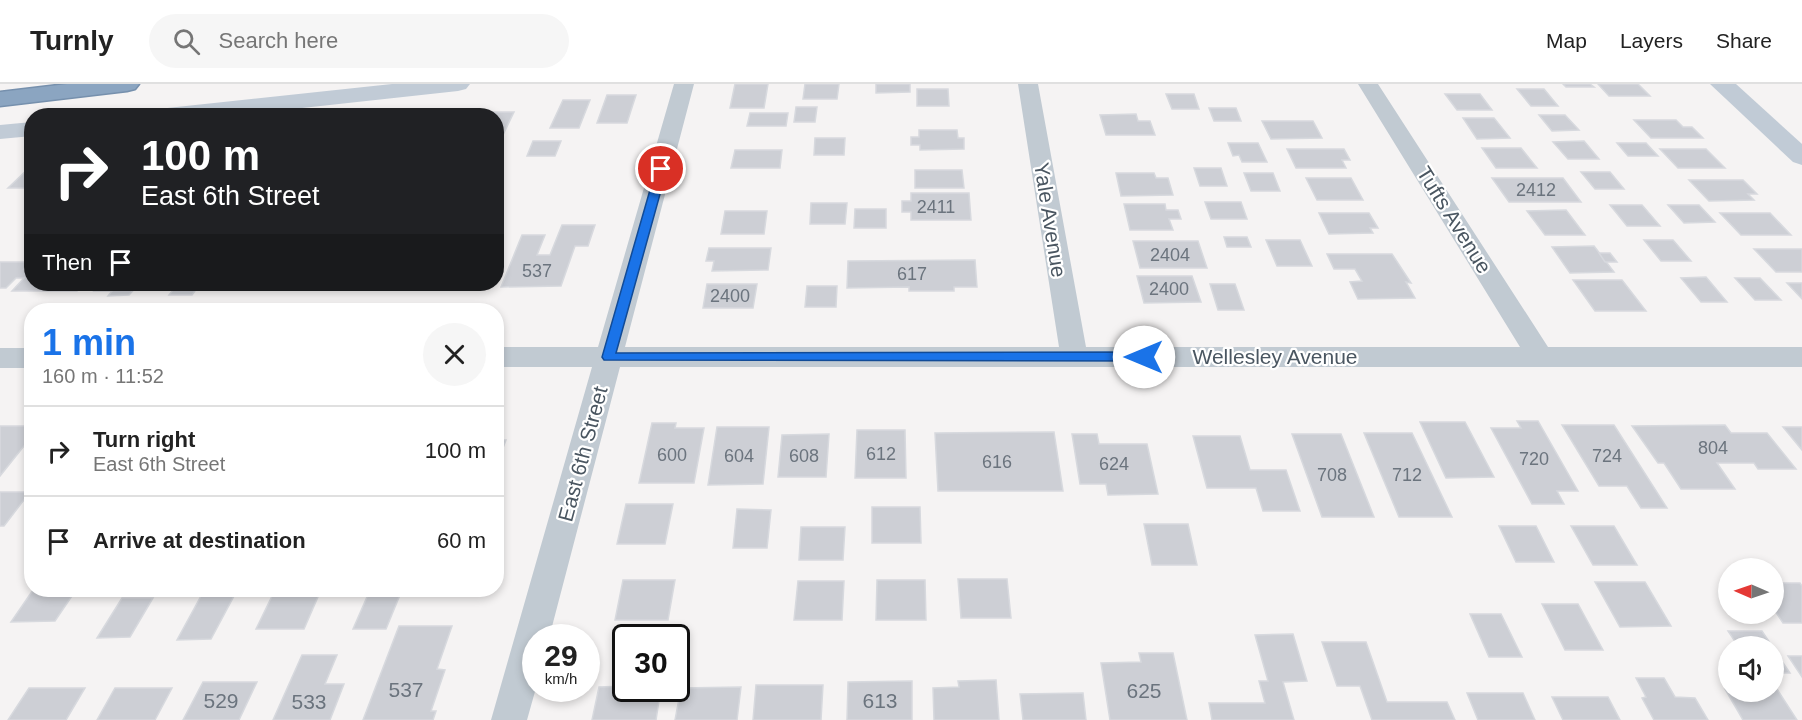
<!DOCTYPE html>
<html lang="en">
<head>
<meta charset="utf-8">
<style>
	:root { --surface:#fff; --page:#f6f6f6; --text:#222; --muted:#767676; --line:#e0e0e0; --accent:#1a73e8 }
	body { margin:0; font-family:Helvetica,sans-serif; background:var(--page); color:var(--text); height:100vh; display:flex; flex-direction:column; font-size:22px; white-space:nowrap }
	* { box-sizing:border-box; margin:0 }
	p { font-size:20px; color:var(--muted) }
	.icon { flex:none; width:33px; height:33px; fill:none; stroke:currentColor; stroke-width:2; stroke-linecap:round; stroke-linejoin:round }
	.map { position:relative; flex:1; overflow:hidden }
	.sheet { position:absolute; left:24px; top:219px; width:480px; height:294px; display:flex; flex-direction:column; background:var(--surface); border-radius:24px; box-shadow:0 3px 9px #0003 }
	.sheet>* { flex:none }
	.guide { position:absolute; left:24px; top:24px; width:480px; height:183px; border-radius:24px; box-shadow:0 3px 9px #0003; background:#202124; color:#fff; overflow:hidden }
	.needle { width:39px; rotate:272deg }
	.fabs { position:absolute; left:1718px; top:474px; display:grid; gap:12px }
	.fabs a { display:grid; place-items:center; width:66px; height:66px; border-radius:50%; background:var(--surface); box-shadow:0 3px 9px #0003; font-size:30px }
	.speed { position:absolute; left:522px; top:540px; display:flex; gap:12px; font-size:30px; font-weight:700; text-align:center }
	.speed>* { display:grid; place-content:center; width:78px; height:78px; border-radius:50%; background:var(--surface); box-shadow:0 3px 9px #0003; line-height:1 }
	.speed small { font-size:15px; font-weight:400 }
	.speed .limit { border:3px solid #111; border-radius:9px; background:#fff; color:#111 }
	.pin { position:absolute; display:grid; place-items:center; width:51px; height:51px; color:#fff; margin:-26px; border:3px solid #fff; border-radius:50%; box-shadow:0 2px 6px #0007 }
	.me { position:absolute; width:66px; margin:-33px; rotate:270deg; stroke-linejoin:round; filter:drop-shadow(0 0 4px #0008) }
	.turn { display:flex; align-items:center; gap:21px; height:126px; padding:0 18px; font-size:27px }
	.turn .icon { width:78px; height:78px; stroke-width:2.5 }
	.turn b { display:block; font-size:42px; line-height:51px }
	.then { display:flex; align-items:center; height:57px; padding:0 18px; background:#0003; gap:12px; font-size:22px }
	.round { display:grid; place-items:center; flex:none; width:63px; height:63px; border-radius:32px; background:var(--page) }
	.summary { display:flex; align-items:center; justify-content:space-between; height:102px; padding:0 18px }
	h1 { font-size:36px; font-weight:700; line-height:45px; color:var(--accent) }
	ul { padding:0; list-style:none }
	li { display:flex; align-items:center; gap:18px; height:90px; padding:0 18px; border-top:2px solid var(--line) }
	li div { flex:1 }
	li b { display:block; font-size:22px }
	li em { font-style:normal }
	header { display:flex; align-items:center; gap:36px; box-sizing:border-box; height:84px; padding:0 30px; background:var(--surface); border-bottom:2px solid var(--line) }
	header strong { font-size:28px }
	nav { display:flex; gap:33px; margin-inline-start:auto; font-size:21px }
	.search { width:420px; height:54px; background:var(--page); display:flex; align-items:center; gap:15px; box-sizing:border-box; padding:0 21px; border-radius:33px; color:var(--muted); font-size:22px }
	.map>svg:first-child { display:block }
	.building { fill:#cdcfd5; stroke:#d7d9de; stroke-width:1.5 }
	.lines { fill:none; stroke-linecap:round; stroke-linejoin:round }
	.highway-casing { stroke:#7690ad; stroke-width:3 }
	.street { fill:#c1cad2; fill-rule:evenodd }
	.secondary { fill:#c1cbd6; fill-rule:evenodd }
	.highway { fill:#8ba5c1; fill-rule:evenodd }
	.route { fill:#1a73e8; stroke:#114b97; stroke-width:1.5 }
	.labels { text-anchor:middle; stroke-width:4.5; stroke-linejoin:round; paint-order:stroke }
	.number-label { font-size:18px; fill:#6b747e }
	.street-label { font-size:21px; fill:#4a5661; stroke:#fff }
	.near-number-label { font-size:21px; fill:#6b747e }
</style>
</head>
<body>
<header>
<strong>Turnly</strong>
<div class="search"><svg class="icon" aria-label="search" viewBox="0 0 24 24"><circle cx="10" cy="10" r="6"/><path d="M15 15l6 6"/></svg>Search here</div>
<nav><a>Map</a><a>Layers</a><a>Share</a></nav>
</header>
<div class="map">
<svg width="1802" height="636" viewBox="0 0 1802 636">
	<rect width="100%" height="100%" fill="#f5f3f3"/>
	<g class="building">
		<path d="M735,0H768L764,24H730Z"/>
		<path d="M805,0H839L837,15H803Z"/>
		<path d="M876,0H910V8L876,9Z"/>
		<path d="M1563,0H1590L1594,3H1566Z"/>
		<path d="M1598,0H1638L1650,12H1609Z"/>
		<path d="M917,5H948L949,22H917Z"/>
		<path d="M1517,5H1544L1558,22H1531Z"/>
		<path d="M1166,10H1194L1199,25H1172Z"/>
		<path d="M1445,10H1480L1492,26H1457Z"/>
		<path d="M607,11H636L627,39H597Z"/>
		<path d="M563,16H590L579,44H550Z"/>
		<path d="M796,23H817L815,38H794Z"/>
		<path d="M1209,24H1236L1241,37H1214Z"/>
		<path d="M481,28H514L502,53H496V32H480Z"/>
		<path d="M750,29H788L786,42H747Z"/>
		<path d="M1136,30L1138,37H1150L1155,51H1106L1100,31Z"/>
		<path d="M1539,31H1565L1579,46L1552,47Z"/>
		<path d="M1463,34H1494L1510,54L1477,55Z"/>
		<path d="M1634,36H1676L1683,43H1692L1703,54H1651Z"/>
		<path d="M1262,37H1313L1322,54L1271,55Z"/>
		<path d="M919,46H957L958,54H964V65L920,66V61H911V53H919Z"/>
		<path d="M815,54H845L844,71H814Z"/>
		<path d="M533,57H561L555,72H527Z"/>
		<path d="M1584,57L1599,75H1568L1553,58Z"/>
		<path d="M1228,59H1258L1267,78H1242L1239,71L1233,72Z"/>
		<path d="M1617,59H1646L1658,72H1628Z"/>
		<path d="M1482,64H1521L1537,84H1496Z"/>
		<path d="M1287,65H1344L1350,76H1342L1346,84H1296Z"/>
		<path d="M1660,65H1706L1725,84H1678Z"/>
		<path d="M735,66H782L780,84H731Z"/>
		<path d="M32,81V104H8Z"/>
		<path d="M1194,84H1221L1227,102H1200Z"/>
		<path d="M915,86H962L964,104H915Z"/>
		<path d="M1581,88H1610L1624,105H1595Z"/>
		<path d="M1116,89H1154L1156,94H1168L1173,111L1121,112Z"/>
		<path d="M1244,89H1273L1280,107H1251Z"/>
		<path d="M1306,94H1351L1363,116H1317Z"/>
		<path d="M1492,94H1563L1581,118H1509Z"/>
		<path d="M1689,96H1743L1757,110H1748L1754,116L1709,117Z"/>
		<path d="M911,109H969L971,136H911V128H902V117H911Z"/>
		<path d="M1205,118H1241L1247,135H1211Z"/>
		<path d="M811,119H847L845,140H810Z"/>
		<path d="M1124,120H1165L1166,126H1178L1181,135H1169L1173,146H1130Z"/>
		<path d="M1610,121H1642L1660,142H1627Z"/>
		<path d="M1668,121H1699L1715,138L1684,139Z"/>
		<path d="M855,125H886V144H854Z"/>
		<path d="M1566,126L1585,151H1545L1527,127Z"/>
		<path d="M725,127H767L764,150H721Z"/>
		<path d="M1319,129H1369L1378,144H1370L1373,149L1329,150Z"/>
		<path d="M1720,129H1770L1791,151H1741Z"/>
		<path d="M562,141H595L588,162H575L561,202L501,203L522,151H545L537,171H550Z"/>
		<path d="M1224,153H1247L1251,163H1227Z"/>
		<path d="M1266,156H1300L1312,182H1277Z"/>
		<path d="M1644,156H1673L1691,177H1661Z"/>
		<path d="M1133,157H1198L1207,184H1140Z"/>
		<path d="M1594,162L1614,188L1570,189L1552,163Z"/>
		<path d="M709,164H771L768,186L712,187L714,177H706Z"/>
		<path d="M1754,165H1802V188H1776Z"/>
		<path d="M1599,169H1610L1617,178H1605Z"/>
		<path d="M1327,170H1392L1411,199L1406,198L1415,214L1358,215L1350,198L1362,197L1355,185H1334Z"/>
		<path d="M975,176L977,203H954V207H909V203L847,204L848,177Z"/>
		<path d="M0,178H31L24,185H32V200H84L77,207H12L24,194H16L6,204H0Z"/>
		<path d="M1137,192H1192L1201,218L1144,219Z"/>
		<path d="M1706,193L1727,218H1701L1681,194Z"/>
		<path d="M1735,194H1760L1781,216H1755Z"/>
		<path d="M1573,196H1622L1646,227H1595Z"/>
		<path d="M1787,199H1802V215Z"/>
		<path d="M100,200H139L129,211L108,212L112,207H94Z"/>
		<path d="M162,200H200L192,211H169L173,206H157Z"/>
		<path d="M223,200H261L257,206H219Z"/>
		<path d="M343,200H374L371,205H339Z"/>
		<path d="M406,200H451L448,206H402Z"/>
		<path d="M707,200H757L753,224H703Z"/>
		<path d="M1210,200H1235L1244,226H1218Z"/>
		<path d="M807,202H837L836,223H805Z"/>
		<path d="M1517,337H1538L1578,407H1557L1564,420H1532L1491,344H1521Z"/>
		<path d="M1420,338H1465L1494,393L1446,394Z"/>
		<path d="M652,339H676L675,344H704L694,399H639Z"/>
		<path d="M1562,341H1614L1667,424H1641L1627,402H1599Z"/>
		<path d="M1725,341L1731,349H1767L1796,385H1758L1754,379H1717L1735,405H1681L1664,379H1658L1632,342Z"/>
		<path d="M0,342H32V352L0,392Z"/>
		<path d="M717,343H769L763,400L708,401Z"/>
		<path d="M1783,343H1802V366Z"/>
		<path d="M857,346H905L906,394H855Z"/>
		<path d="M1054,348L1063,407H938L935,349Z"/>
		<path d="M1364,349H1412L1452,433H1399Z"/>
		<path d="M829,350L826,393H778L782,351Z"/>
		<path d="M1072,350H1097L1099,360H1147L1158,410L1108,411L1106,400H1080Z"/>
		<path d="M1292,350H1341L1374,433H1322Z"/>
		<path d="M1193,352H1240L1250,386H1286L1300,427H1263L1256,404H1207Z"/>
		<path d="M496,356H506L496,382Z"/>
		<path d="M0,408H30L4,442H0Z"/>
		<path d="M626,420H673L665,460H617Z"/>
		<path d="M872,423H920L921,459H872Z"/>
		<path d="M737,425L771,426L767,464H733Z"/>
		<path d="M1144,440H1188L1197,481H1152Z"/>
		<path d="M1499,442H1536L1554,478H1516Z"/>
		<path d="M1571,442H1614L1637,481H1593Z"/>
		<path d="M801,443H845L843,476H799Z"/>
		<path d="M958,495H1007L1011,534H961Z"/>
		<path d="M623,496H675L668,536H615Z"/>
		<path d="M877,496H925L926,536H876Z"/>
		<path d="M798,497H844L842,536H794Z"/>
		<path d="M1595,498H1645L1671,542L1620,543Z"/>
		<path d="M1773,499H1800L1802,502V539H1783L1773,524Z"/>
		<path d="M33,506H76L55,537L11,538Z"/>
		<path d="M275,506H321L304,545H256Z"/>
		<path d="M370,506H402L386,545H353Z"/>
		<path d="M201,512H234L211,555L177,556Z"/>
		<path d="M122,514H153L130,553L97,554Z"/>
		<path d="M1542,520H1578L1603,566H1565Z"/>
		<path d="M1470,530H1501L1522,573H1489Z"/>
		<path d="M399,542H452L437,585L445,586L431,627H436L433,636H363Z"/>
		<path d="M1728,547H1762L1772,562H1738Z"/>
		<path d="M1293,550L1307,597L1283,598L1294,636H1212L1209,619H1265L1259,597H1268L1255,551Z"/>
		<path d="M1322,558H1366L1387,618H1447L1455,636H1372L1360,602H1337Z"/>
		<path d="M1773,564L1790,589H1773Z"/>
		<path d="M1139,569H1173L1187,636H1110L1101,579L1141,578Z"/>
		<path d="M302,571H337L325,600H344L330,636H273Z"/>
		<path d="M1788,572H1802V593Z"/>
		<path d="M1636,594H1664L1675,613L1695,614L1708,636H1654L1642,614L1646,613Z"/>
		<path d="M996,596L999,636H934L933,604L959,603L958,597Z"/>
		<path d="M912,597V636H847L848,598Z"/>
		<path d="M203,598H257L239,636H183Z"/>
		<path d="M756,601H823L821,636H753Z"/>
		<path d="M626,602V604H661L656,636H592L599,603Z"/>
		<path d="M741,603L737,636H675L681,604Z"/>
		<path d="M29,604H85L66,636H8Z"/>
		<path d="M115,604H172L155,636H97Z"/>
		<path d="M1725,605H1728V608H1773V605H1777L1797,636H1743Z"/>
		<path d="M1083,609L1086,636H1023L1020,610Z"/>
		<path d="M1467,609H1523L1535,636H1478Z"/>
		<path d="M1552,613H1608L1620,636H1563Z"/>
	</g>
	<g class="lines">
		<defs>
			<path id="highway" d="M67,0H139L135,5L127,7L0,22V8Z"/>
		</defs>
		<use href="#highway" class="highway-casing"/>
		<g class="street">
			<path d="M674,0H694L625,263H1059L1018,0H1038L1086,263H1520L1358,0H1378L1548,263H1802V283H620L549,554H536V604L527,636H491L592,283H496V263H598Z"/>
			<rect x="0" y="264" width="32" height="20"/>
		</g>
		<g class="secondary">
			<path d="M392,0H470L466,5L458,7L230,32H146L149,27L158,25Z"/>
			<path d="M1710,0H1736L1802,60V81L1793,78Z"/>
			<path d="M32,38V52L0,55V41Z"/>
		</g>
		<use href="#highway" class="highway"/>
	</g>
	<path class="route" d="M661,82L667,85L616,269L1144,268L1150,273L1144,277L604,276L602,273L656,85Z"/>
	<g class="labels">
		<g class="number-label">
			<text x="1536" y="112">2412</text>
			<text x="936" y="129">2411</text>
			<text x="1170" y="177">2404</text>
			<text x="537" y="193">537</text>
			<text x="912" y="196">617</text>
			<text x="1169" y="211">2400</text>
			<text x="730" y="218">2400</text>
			<text x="1713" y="370">804</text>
			<text x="881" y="376">612</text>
			<text x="672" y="377">600</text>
			<text x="739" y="378">604</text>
			<text x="804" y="378">608</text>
			<text x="1607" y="378">724</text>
			<text x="1534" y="381">720</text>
			<text x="997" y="384">616</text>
			<text x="1114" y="386">624</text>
			<text x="1332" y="397">708</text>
			<text x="1407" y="397">712</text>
		</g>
		<g class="street-label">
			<text transform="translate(1050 136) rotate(81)" y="7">Yale Avenue</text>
			<text transform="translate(1454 136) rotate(58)" y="7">Tufts Avenue</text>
			<text x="1275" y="280">Wellesley Avenue</text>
			<text transform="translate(583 370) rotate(-75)" y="7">East 6th Street</text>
		</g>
		<g class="near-number-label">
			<text x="406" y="613">537</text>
			<text x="1144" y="614">625</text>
			<text x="221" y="624">529</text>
			<text x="880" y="624">613</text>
			<text x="309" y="625">533</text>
		</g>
	</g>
</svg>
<div class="fabs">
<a><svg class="needle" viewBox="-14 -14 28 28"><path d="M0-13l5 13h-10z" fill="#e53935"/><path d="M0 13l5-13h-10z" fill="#767676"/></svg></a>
<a><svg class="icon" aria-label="sound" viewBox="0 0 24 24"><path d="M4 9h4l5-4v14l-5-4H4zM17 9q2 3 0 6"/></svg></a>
</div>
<div class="speed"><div>29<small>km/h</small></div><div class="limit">30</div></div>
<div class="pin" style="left:661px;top:85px;background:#d93025"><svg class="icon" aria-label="arrive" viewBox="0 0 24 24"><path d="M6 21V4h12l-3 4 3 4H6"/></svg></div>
<svg class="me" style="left:1144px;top:273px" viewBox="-20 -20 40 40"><circle r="19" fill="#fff"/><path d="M0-13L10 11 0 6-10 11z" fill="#1a73e8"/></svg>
<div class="guide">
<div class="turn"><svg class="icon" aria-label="right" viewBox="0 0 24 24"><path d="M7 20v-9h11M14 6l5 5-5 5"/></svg><div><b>100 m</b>East 6th Street</div></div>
<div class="then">Then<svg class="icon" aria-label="arrive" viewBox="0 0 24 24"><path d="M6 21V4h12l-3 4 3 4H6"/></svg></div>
</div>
<section class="sheet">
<div class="summary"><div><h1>1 min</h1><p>160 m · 11:52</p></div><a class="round"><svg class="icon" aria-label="close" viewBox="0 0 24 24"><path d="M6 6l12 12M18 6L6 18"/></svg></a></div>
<ul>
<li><svg class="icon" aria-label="right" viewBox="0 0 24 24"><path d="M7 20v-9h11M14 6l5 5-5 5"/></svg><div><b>Turn right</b><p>East 6th Street</p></div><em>100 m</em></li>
<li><svg class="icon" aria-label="arrive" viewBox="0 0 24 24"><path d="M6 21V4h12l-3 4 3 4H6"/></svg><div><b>Arrive at destination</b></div><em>60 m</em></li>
</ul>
</section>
</div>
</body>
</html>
